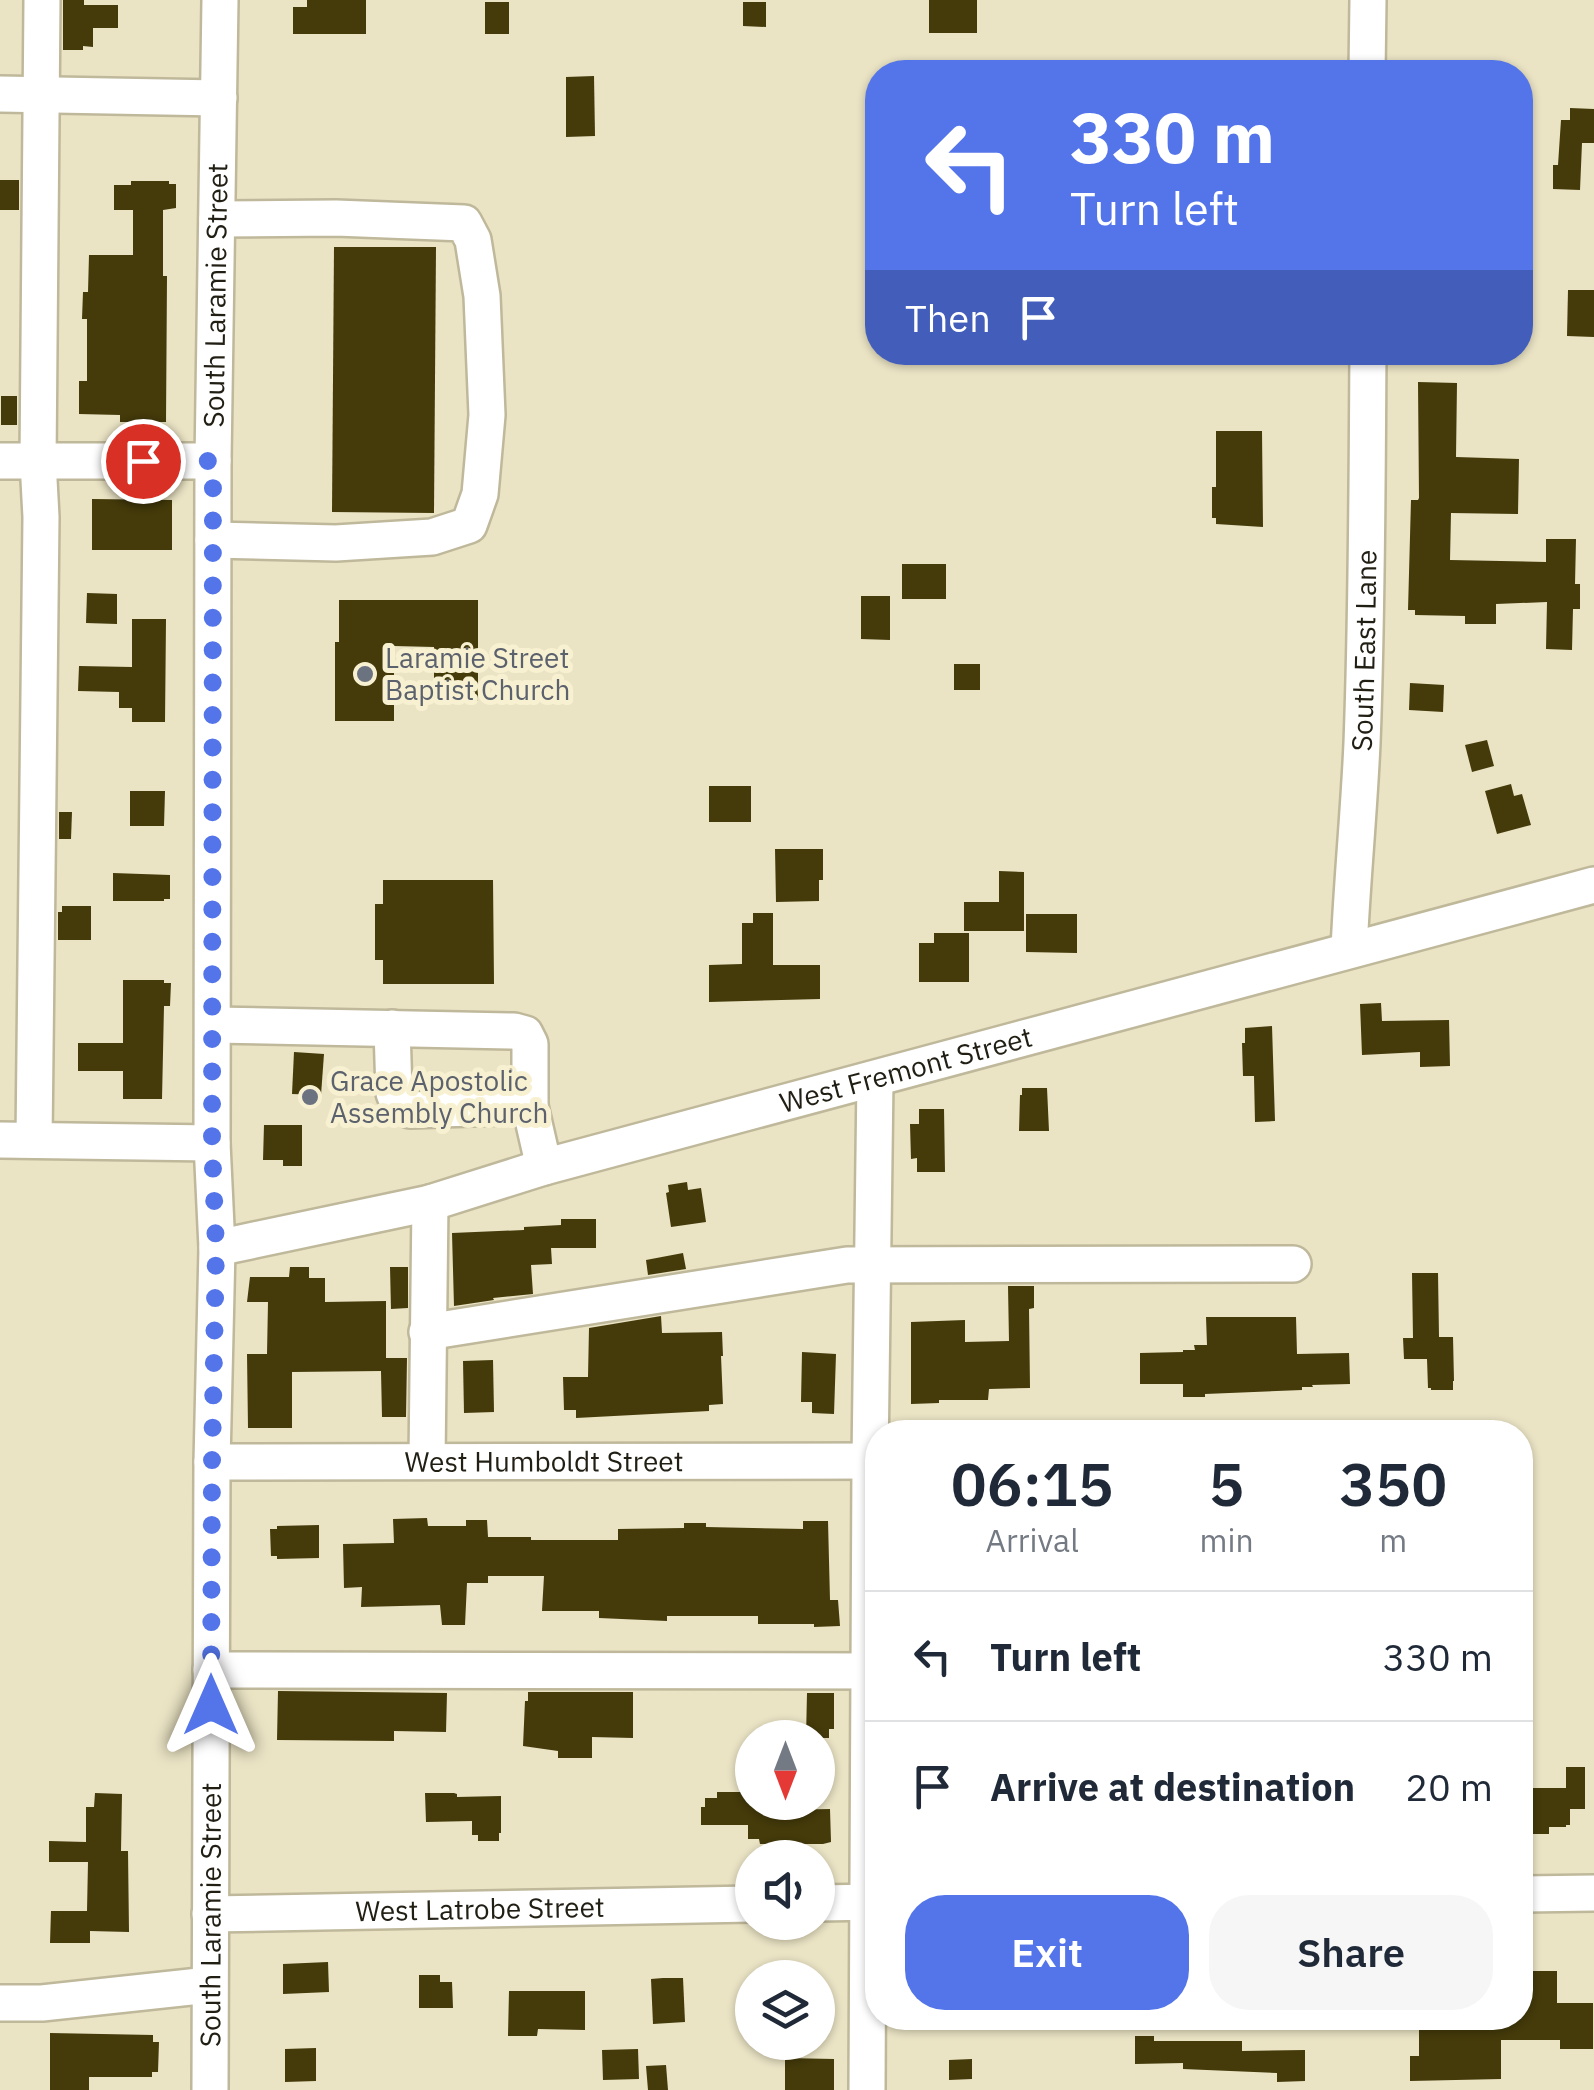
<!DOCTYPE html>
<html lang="en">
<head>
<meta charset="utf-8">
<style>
	:root { --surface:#fff; --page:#f6f6f7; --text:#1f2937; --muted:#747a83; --line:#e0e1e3; --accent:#5475ea }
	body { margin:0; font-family:"IBM Plex Sans",sans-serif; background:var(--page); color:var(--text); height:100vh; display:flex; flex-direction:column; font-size:38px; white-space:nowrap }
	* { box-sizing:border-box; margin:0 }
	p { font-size:32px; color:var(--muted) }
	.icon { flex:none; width:55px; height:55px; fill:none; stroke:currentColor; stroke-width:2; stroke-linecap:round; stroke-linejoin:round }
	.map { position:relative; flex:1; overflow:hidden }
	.side { position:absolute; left:865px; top:1420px; width:668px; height:610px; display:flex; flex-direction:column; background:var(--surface); border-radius:40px; box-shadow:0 2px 8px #0004 }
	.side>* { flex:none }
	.guide { position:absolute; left:865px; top:60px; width:668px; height:305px; border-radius:40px; box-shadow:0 2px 8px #0004; background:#5475ea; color:#fff; overflow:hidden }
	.needle { width:65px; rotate:180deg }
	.fabs { position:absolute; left:735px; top:1720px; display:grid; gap:20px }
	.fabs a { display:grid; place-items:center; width:100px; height:100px; border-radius:50%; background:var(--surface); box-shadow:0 2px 8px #0004; font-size:50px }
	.pin { position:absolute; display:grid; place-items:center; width:85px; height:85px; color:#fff; margin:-42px; border:5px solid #fff; border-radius:50%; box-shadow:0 2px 10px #0007 }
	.me { position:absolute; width:110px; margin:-55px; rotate:0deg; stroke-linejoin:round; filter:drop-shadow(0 0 8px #0008) }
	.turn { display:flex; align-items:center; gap:35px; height:210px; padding:0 40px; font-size:45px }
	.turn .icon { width:130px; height:130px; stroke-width:2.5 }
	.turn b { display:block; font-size:70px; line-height:85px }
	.then { display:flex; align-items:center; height:95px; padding:0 40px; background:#0003; gap:20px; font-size:38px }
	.eta { display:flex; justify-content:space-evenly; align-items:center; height:170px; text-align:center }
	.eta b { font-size:60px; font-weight:600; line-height:70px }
	.cta { display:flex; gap:20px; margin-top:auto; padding:20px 40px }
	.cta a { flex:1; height:115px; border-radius:40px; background:var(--accent); color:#fff; font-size:40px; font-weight:600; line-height:115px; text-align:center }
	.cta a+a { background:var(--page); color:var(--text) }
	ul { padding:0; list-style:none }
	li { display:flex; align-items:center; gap:30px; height:130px; padding:0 40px; border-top:2px solid var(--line) }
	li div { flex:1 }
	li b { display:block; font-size:38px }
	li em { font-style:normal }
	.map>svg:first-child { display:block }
	.building { fill:#443a0a }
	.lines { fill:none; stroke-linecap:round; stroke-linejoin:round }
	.minor-casing { stroke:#bfb89a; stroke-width:40 }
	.minor { stroke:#fff; stroke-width:35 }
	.route { stroke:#5475ea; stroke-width:18; stroke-dasharray:0 32.4 }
	.worship-dot { fill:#6b7280; stroke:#f8f1d1; stroke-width:4 }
	.labels { text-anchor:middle; stroke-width:10; stroke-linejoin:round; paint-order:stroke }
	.street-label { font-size:28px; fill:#211e13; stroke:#f8f1d1 }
	.worship-label { font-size:28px; fill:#5b616d; stroke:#f8f1d1; text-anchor:start }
</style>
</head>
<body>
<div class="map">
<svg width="1594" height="2090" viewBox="0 0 1594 2090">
	<rect width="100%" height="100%" fill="#eae3c4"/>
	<g class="building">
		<path d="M63,0H84V5H118V28H93V47L83,46V50H63Z"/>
		<path d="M307,0H366V34H293V7H307Z"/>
		<rect x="929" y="0" width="48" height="33"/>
		<rect x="485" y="2" width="24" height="32"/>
		<path d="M743,2H766V27L743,26Z"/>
		<path d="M594,76L595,136L566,137V77Z"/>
		<path d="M1570,108L1594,109V143H1582L1580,190L1553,189V165H1558L1561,120H1570Z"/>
		<rect x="0" y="180" width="19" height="30"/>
		<path d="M131,181H169V184H176V208L163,210V276H167L166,422H120V415L79,414V381H87V319H82L83,292H88L89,255H133V210H114V185H131Z"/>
		<path d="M334,247H436L434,513L332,512Z"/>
		<path d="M1568,290H1594V337L1567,336Z"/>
		<path d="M1418,382L1457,383L1456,457L1519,459L1518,514L1451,513L1450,560L1546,562V539H1576L1575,584H1580V609H1573L1572,650L1546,649L1547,602L1496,604V624H1465V616L1415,615V610H1408L1411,500H1418L1419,498Z"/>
		<rect x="1" y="396" width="16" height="29"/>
		<path d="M1216,431H1262L1263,527L1216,524V518H1212V487H1216Z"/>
		<path d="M92,499L172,500V550H92Z"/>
		<rect x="902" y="564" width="44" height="35"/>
		<path d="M87,593L117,594V624L86,623Z"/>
		<path d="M861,596H890V640L861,639Z"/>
		<path d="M339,600H478V701H434V647L394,646V721H335V642H339Z"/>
		<path d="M132,619H166L165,722H132V708H119V692L78,691L79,666L132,667Z"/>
		<rect x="954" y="664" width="26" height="26"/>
		<path d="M1410,683L1444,685L1443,712L1409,710Z"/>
		<path d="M1487,740L1494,766L1472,772L1465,745Z"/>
		<path d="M1511,784L1514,796L1522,794L1531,825L1497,834L1485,791Z"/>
		<rect x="709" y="786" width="42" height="36"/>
		<path d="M130,791H165L164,826H130Z"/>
		<path d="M59,812H72L71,839H59Z"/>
		<path d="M775,849H823V880H819V901L776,902Z"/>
		<path d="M999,871L1024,872V931H964V902H999Z"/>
		<path d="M113,873L170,875V899H164V901H113Z"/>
		<path d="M383,880H493L494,984H383V960H375V904H383Z"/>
		<path d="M62,906H91V940H58V912H62Z"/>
		<path d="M753,913H773V965H820V999L709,1002V965L742,964V923H753Z"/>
		<path d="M1026,914H1077V953L1026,952Z"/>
		<path d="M934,933H969V982H919V943H934Z"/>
		<path d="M123,980H164V983H171L170,1006H164L162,1099H123V1071H78V1043H123Z"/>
		<path d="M1381,1003L1382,1021L1449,1020L1450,1066L1420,1067V1052L1362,1055L1360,1004Z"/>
		<path d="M1272,1026L1275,1121L1255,1122L1254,1076H1243L1242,1043H1245V1028Z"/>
		<path d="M294,1052L324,1054L321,1095L292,1094Z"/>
		<path d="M1022,1088H1047L1049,1131H1019L1020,1095H1022Z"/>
		<path d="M919,1109H944L945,1172H917V1158L911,1159L910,1124H919Z"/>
		<path d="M264,1125H302V1166H283V1160H263Z"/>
		<path d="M687,1182L688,1190L701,1188L706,1222L671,1227L666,1193L669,1192L668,1185Z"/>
		<path d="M561,1219H596V1248H551L552,1264L531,1265L533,1294L493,1298L494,1300L454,1306L452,1233L524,1230V1227L561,1225Z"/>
		<path d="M683,1253L686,1269L648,1275L646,1260Z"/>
		<path d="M290,1267H309V1278H325V1302L386,1301V1358H407L406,1417H382L381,1371L292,1372V1428H248L247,1354H267L268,1302H247L250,1277H289Z"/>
		<path d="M390,1267H408V1308L391,1309Z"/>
		<path d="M1412,1273H1438L1439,1337H1453L1454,1381H1453V1390H1431V1388H1428L1427,1359H1404L1403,1338H1413Z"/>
		<path d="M1008,1286H1034V1308L1029,1309L1030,1388L989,1389L988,1400H939V1403L911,1404V1322L965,1320V1342L1009,1341Z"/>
		<path d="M661,1316L662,1333L722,1332L723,1356H721L723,1404L709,1405V1411L576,1418V1410H564L563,1377H588L589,1328Z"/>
		<path d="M1206,1317H1296L1297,1354L1349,1353L1350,1384L1312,1385L1313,1387H1302V1390L1205,1394V1397H1183V1384H1140V1353L1183,1352V1350H1195L1194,1345H1207Z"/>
		<path d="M802,1352L836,1354L834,1414L812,1413V1402H801Z"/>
		<path d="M493,1360L494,1412L464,1413L463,1361Z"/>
		<path d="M427,1518L428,1526H466V1520H487L488,1537H531V1540H618V1529L684,1528V1523H706V1527L803,1529V1521H828L830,1600H838L840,1626L814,1627V1624H758V1616H667V1621L599,1618V1611H542L544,1576H488V1583H467L465,1625H442L440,1605L361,1607L362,1587L344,1588L343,1544L394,1543L393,1519Z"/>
		<path d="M319,1525V1558L277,1559V1556H271L270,1529H277V1526Z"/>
		<path d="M278,1691L447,1693L446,1732L394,1731V1741L277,1740Z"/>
		<path d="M528,1692H633V1738L592,1737V1758H558V1751L523,1746L525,1701H528Z"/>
		<path d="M807,1693H834V1729H829V1738H806Z"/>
		<path d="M1566,1767H1585V1809H1570V1825H1566V1827H1549V1834H1527V1827H1525V1788H1566Z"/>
		<path d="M717,1792H752V1806L781,1805L782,1810L830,1809L831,1842L823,1844H760L759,1839H748V1825H701V1807H705V1798H717Z"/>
		<path d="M95,1793L122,1794L121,1851H128L129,1932L90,1931V1943H50L51,1911H87L88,1862H49V1841L86,1842V1807H94Z"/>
		<path d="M425,1793H454L457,1794V1797L501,1796V1833H499V1841H478V1835H472V1821L426,1822Z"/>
		<path d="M328,1962L329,1992L283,1994V1964Z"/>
		<path d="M1520,1971H1557V2003H1593V2049H1560V2040H1501V2079L1410,2081V2056H1419V2029L1422,2030V2022H1459V2018H1520Z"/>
		<path d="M419,1975H440V1982H452L453,2008H419Z"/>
		<path d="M663,1978H683L685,2022L653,2024L651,1979Z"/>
		<path d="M509,1991H585V2030L538,2029L537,2036H508Z"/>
		<path d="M50,2033L153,2035V2042H159L158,2072H152V2077H89V2090H50Z"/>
		<path d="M1135,2036H1154V2041H1242V2051L1305,2050V2081L1277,2082V2073L1183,2069V2063L1135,2064Z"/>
		<path d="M316,2048V2081L285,2082V2049Z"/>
		<path d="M638,2049L639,2079L603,2080L602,2050Z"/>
		<path d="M785,2058L834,2059V2090H785Z"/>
		<path d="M972,2059V2079L949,2080V2060Z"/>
		<path d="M666,2065L668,2090H648L646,2066Z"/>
	</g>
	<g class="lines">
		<defs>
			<g id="minor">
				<path d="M1367,72L1368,0"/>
				<path d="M0,94L219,98"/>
				<path d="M0,461H213"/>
				<path d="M213,540L336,543L432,537L469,525L480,494L487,415L482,296L473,240L464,223L336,218L217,219"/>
				<path id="s1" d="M1349,950C1352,881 1359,812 1362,743C1367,613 1367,483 1368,352"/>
				<path d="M213,1025L514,1031L525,1034L530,1044V1106L544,1167"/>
				<path d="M392,1028L394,1093C397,1102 401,1106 410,1110L530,1106"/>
				<path d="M0,1140L212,1143"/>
				<path d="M34,1140L41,517L38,461L42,0"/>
				<path id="s2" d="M217,1248L430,1203L544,1167L1594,885"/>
				<path d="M427,1332L847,1265L1293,1264"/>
				<path d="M427,1461L430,1203"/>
				<path id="s3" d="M212,1462L878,1461"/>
				<path d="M211,1670L878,1671"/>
				<path d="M1520,1894L1594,1893"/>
				<path d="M818,1903L878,1902"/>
				<path id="s4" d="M210,1914L752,1904"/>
				<path d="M0,2003H42L209,1985"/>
				<path id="s5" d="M210,2090L212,1462L217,1248L212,1143L213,461L220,0"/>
				<path d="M867,2090L870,1461L875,1079"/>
			</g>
		</defs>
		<use href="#minor" class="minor-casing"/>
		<use href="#minor" class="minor"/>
	</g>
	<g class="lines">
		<path class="route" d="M143,461H213L212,1143L216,1248L212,1462L211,1705"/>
	</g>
	<g class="worship-dot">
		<circle cx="365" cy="674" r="10"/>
		<circle cx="310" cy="1097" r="10"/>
	</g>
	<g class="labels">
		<g class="street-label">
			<text dy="10" stroke="none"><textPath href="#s5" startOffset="1795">South Laramie Street</textPath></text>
			<text dy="10" stroke="none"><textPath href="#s1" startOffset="300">South East Lane</textPath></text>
			<text dy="10" stroke="none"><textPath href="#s2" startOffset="712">West Fremont Street</textPath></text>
			<text dy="10" stroke="none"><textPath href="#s3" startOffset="332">West Humboldt Street</textPath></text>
			<text dy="10" stroke="none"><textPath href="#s4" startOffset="270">West Latrobe Street</textPath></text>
			<text dy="10" stroke="none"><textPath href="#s5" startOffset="175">South Laramie Street</textPath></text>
		</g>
		<g class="worship-label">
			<text x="385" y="668">Laramie Street<tspan x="385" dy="32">Baptist Church</tspan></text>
			<text x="330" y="1091">Grace Apostolic<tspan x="330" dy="32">Assembly Church</tspan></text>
		</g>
	</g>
</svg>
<div class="fabs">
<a><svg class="needle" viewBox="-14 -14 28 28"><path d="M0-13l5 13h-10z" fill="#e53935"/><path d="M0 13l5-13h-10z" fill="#747a83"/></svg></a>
<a><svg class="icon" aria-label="sound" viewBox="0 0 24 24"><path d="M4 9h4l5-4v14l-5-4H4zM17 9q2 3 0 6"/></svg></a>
<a><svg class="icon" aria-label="layers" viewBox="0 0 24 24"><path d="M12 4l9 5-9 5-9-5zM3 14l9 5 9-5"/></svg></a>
</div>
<div class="pin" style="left:143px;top:461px;background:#d93025"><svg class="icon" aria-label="arrive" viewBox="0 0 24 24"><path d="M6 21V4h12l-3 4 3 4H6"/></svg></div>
<svg class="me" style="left:211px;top:1705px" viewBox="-20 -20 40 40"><path d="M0-17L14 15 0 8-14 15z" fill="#5475ea" stroke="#fff" stroke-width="4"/></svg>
<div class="guide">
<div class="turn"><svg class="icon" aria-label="left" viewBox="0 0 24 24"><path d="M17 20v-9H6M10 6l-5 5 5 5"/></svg><div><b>330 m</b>Turn left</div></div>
<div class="then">Then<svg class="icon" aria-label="arrive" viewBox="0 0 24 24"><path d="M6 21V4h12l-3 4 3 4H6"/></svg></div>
</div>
<section class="side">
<div class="eta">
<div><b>06:15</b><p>Arrival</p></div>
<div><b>5</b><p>min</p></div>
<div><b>350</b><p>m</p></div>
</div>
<ul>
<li><svg class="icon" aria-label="left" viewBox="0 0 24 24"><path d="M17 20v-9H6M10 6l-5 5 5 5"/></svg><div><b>Turn left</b></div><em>330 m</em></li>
<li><svg class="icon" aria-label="arrive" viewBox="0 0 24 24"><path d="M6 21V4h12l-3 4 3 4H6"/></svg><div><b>Arrive at destination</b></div><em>20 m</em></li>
</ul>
<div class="cta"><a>Exit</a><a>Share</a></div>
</section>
</div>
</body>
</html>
